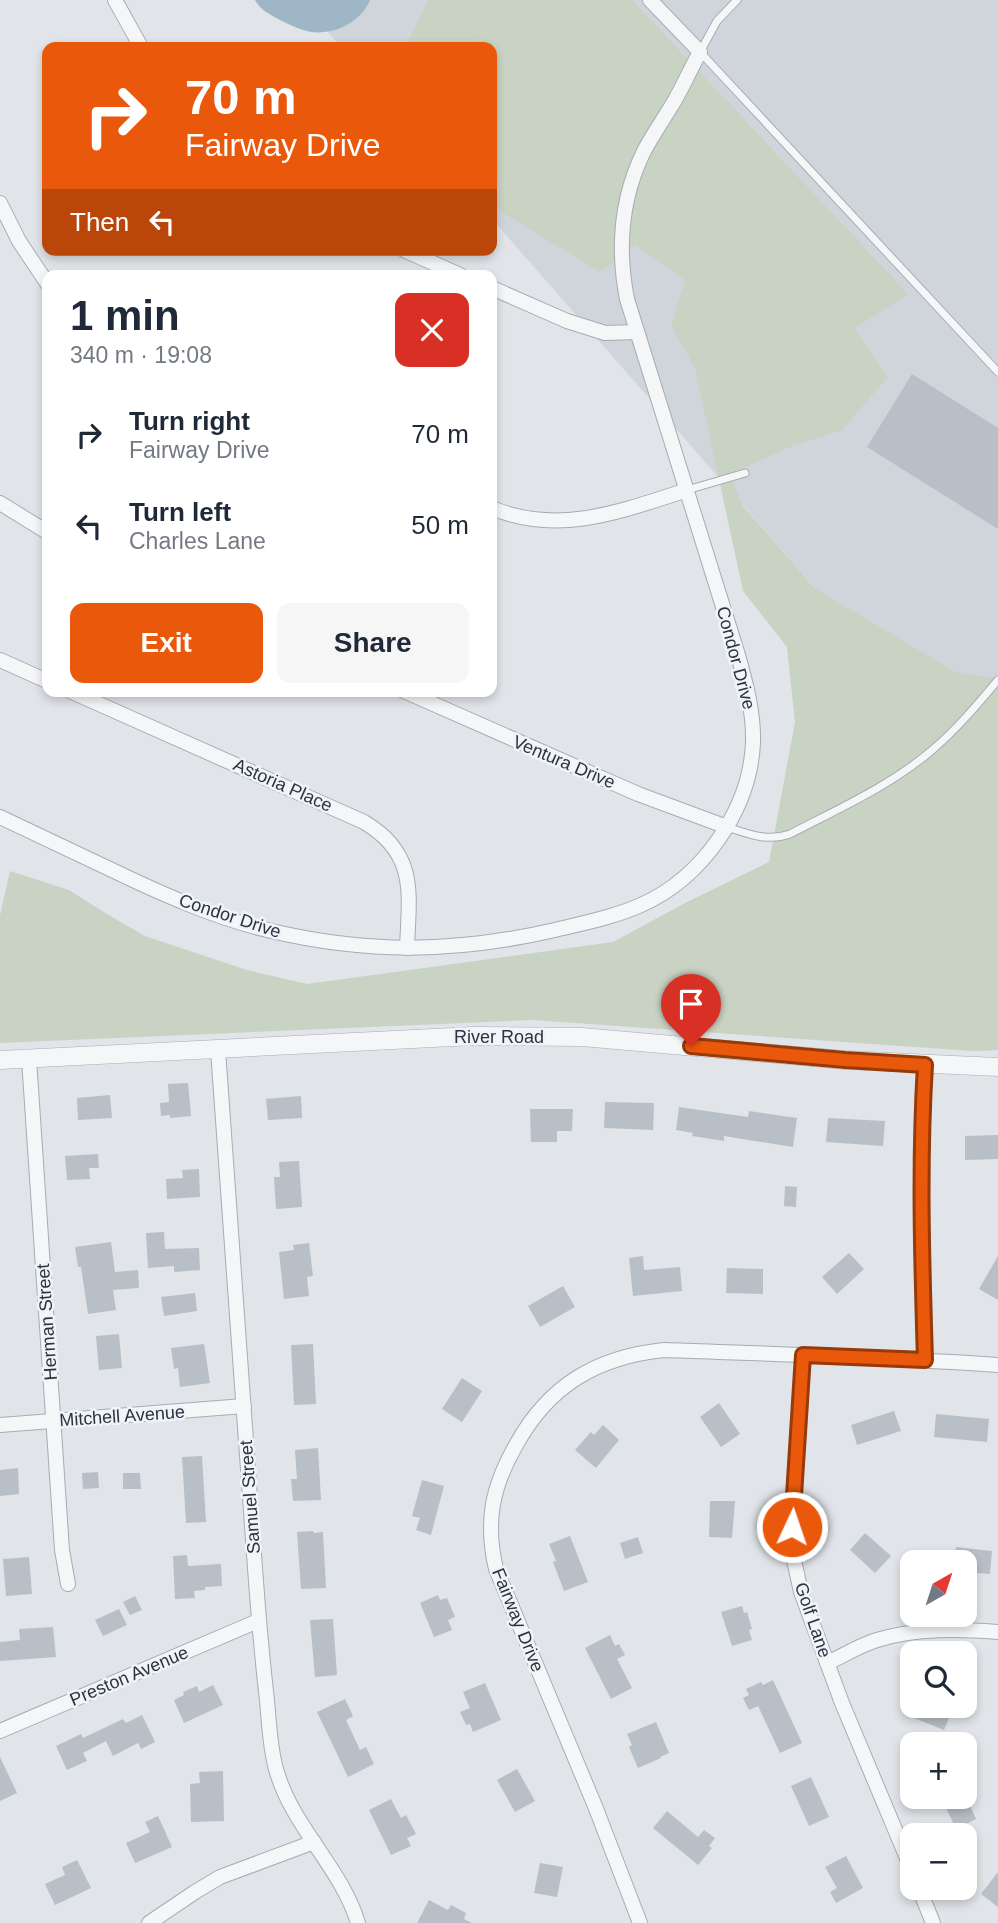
<!DOCTYPE html>
<html lang="en">
<head>
<meta charset="utf-8">
<style>
	:root { --surface:#fff; --page:#f6f6f7; --text:#1f2937; --muted:#747a83; --accent:#ea580c }
	body { margin:0; font-family:Arial,sans-serif; background:var(--page); color:var(--text); height:100vh; display:flex; flex-direction:column; font-size:26px; white-space:nowrap }
	* { box-sizing:border-box; margin:0 }
	p { font-size:23px; color:var(--muted) }
	.icon { flex:none; width:38px; height:38px; fill:none; stroke:currentColor; stroke-width:2; stroke-linecap:round; stroke-linejoin:round }
	.map { position:relative; flex:1; overflow:hidden }
	.side { position:absolute; left:42px; top:270px; width:455px; height:427px; display:flex; flex-direction:column; background:var(--surface); border-radius:14px; box-shadow:0 4px 10px #0003 }
	.side>* { flex:none }
	.banner { position:absolute; left:42px; top:42px; width:455px; height:214px; border-radius:14px; box-shadow:0 4px 10px #0003; background:#ea580c; color:#fff; overflow:hidden }
	.needle { width:46px; rotate:39deg }
	.buttons { position:absolute; left:900px; top:1550px; display:grid; gap:14px }
	.buttons a { display:grid; place-items:center; width:77px; height:77px; border-radius:14px; background:var(--surface); box-shadow:0 4px 10px #0003; font-size:35px }
	.pin { position:absolute; display:grid; place-items:center; width:60px; height:60px; color:#fff; margin:-72px -30px; border-radius:50% 50% 50% 0; rotate:-45deg; box-shadow:0 0 7px #0007 }
	.pin .icon { rotate:45deg }
	.me { position:absolute; width:77px; margin:-38px; rotate:3deg; stroke-linejoin:round; filter:drop-shadow(0 0 5px #0008) }
	.turn { display:flex; align-items:center; gap:24px; height:147px; padding:0 28px; font-size:32px }
	.turn .icon { width:91px; height:91px; stroke-width:2.5 }
	.turn b { display:block; font-size:49px; line-height:60px }
	.then { display:flex; align-items:center; height:66px; padding:0 28px; background:#0003; gap:14px; font-size:26px }
	.round { display:grid; place-items:center; flex:none; width:74px; height:74px; border-radius:14px; background:var(--page) }
	.summary { display:flex; align-items:center; justify-content:space-between; height:119px; padding:0 28px }
	h1 { font-size:42px; font-weight:800; line-height:52px }
	.action { display:flex; gap:14px; margin-top:auto; padding:14px 28px }
	.action a { flex:1; height:80px; border-radius:14px; background:var(--accent); color:#fff; font-size:28px; font-weight:800; line-height:80px; text-align:center }
	.action a+a { background:var(--page); color:var(--text) }
	ul { padding:0; list-style:none }
	li { display:flex; align-items:center; gap:21px; height:91px; padding:0 28px }
	li div { flex:1 }
	li b { display:block; font-size:26px }
	li em { font-style:normal }
	.map>svg:first-child { display:block }
	.built { fill:#d0d5db }
	.green { fill:#c9d3c3 }
	.water { fill:#9fb6c7 }
	.building { fill:#b9bfc6 }
	.lines { fill:none; stroke-linecap:round; stroke-linejoin:round }
	.service-casing { stroke:#a7acb3; stroke-width:9 }
	.minor-casing { stroke:#a7acb3; stroke-width:16 }
	.tertiary-casing { stroke:#a7acb3; stroke-width:19 }
	.service { stroke:#f4f6f8; stroke-width:7 }
	.minor { stroke:#f4f6f8; stroke-width:14 }
	.tertiary { stroke:#f4f6f8; stroke-width:18 }
	.route-casing { stroke:#983908; stroke-width:18 }
	.route { stroke:#ea580c; stroke-width:12 }
	.labels { text-anchor:middle; stroke-width:5; stroke-linejoin:round; paint-order:stroke }
	.street-label { font-size:18px; fill:#2b3440; stroke:#f1f4f7 }
</style>
</head>
<body>
<div class="map">
<svg width="998" height="1923" viewBox="0 0 998 1923">
	<rect width="100%" height="100%" fill="#e1e5e9"/>
	<path class="built" d="M300,0H998V1050L972,1051L862,641L492,219V47H341Z"/>
	<path class="green" d="M428,0H632L908,294L855,328L888,377L842,430L792,446L730,474L743,506L816,589L957,673L998,678V1050L972,1051L532,1020L0,1043V915L10,871L69,890L107,914L145,936L247,970L307,984L613,942L685,903L769,862L795,722L787,647L743,591L695,368L671,325L685,280L635,245L600,272L495,208L492,203V47H405Z"/>
	<path class="water" d="M255,0H370C361,22 335,35 311,32C301,30 290,25 280,20C271,15 260,10 255,0Z"/>
	<g class="building">
		<path d="M912,374L998,428V529L867,447Z"/>
		<path d="M188,1083L191,1116L170,1118V1115L161,1116L160,1103L169,1102L168,1084Z"/>
		<path d="M110,1095L112,1118L78,1120L77,1098Z"/>
		<path d="M301,1096L302,1118L268,1120L266,1099Z"/>
		<path d="M605,1102L654,1103L653,1130L604,1128Z"/>
		<path d="M679,1107L748,1117L749,1111L797,1118L793,1147L724,1136V1141L692,1136L693,1133L676,1130Z"/>
		<path d="M530,1109H573L572,1131H557V1142H531Z"/>
		<path d="M828,1118L885,1121L883,1146L826,1142Z"/>
		<path d="M998,1135V1159L965,1160V1136Z"/>
		<path d="M98,1154L99,1168H89L90,1179L67,1180L65,1156Z"/>
		<path d="M299,1161L302,1207L276,1209L274,1177H280L279,1162Z"/>
		<path d="M199,1169L200,1197L167,1199L166,1179L183,1178L182,1170Z"/>
		<path d="M785,1186L797,1187L796,1207L784,1206Z"/>
		<path d="M164,1232L165,1249L199,1248L200,1270L174,1272V1266L148,1268L146,1233Z"/>
		<path d="M111,1242L115,1272L138,1270L139,1288L113,1290L116,1310L88,1314L81,1267H78L75,1247Z"/>
		<path d="M309,1243L313,1276L307,1277L309,1296L284,1299L279,1252L294,1250L293,1245Z"/>
		<path d="M849,1253L864,1269L837,1294L822,1277Z"/>
		<path d="M643,1256L644,1270L680,1267L682,1291L633,1296L629,1258Z"/>
		<path d="M998,1256V1300L979,1289Z"/>
		<path d="M727,1268L763,1269V1294L726,1293Z"/>
		<path d="M563,1286L575,1307L540,1327L528,1306Z"/>
		<path d="M195,1293L197,1311L164,1316L161,1297Z"/>
		<path d="M119,1334L122,1368L99,1370L96,1336Z"/>
		<path d="M204,1344L210,1383L180,1387L178,1368L174,1369L171,1348Z"/>
		<path d="M313,1344L316,1404L294,1405L291,1345Z"/>
		<path d="M462,1378L482,1391L462,1422L442,1409Z"/>
		<path d="M719,1403L740,1434L721,1447L700,1417Z"/>
		<path d="M894,1411L901,1431L857,1445L851,1425Z"/>
		<path d="M936,1414L989,1419L987,1442L934,1437Z"/>
		<path d="M603,1425L619,1440L596,1468L575,1450L591,1432L594,1435Z"/>
		<path d="M318,1448L321,1500L293,1501L291,1479H297L295,1450Z"/>
		<path d="M202,1456L206,1522L186,1523L182,1457Z"/>
		<path d="M18,1468L19,1494L0,1496V1470Z"/>
		<path d="M98,1472L99,1488L83,1489L82,1473Z"/>
		<path d="M123,1473H140L141,1489H123Z"/>
		<path d="M422,1480L444,1486L431,1535L416,1530L420,1518L412,1516Z"/>
		<path d="M710,1501H735L732,1538L709,1537Z"/>
		<path d="M313,1531L314,1533L323,1532L326,1588L301,1589L297,1532Z"/>
		<path d="M865,1533L891,1556L875,1573L850,1550Z"/>
		<path d="M570,1536L588,1582L564,1591L553,1562L556,1561L549,1544Z"/>
		<path d="M638,1537L643,1553L625,1559L620,1543Z"/>
		<path d="M956,1547L992,1551L990,1574L964,1572V1563H954Z"/>
		<path d="M187,1555L188,1566L221,1564L222,1586L205,1587V1590L194,1591L195,1598L175,1599L173,1556Z"/>
		<path d="M29,1557L32,1594L6,1596L3,1559Z"/>
		<path d="M438,1595L440,1600L447,1598L455,1617L448,1620L452,1630L434,1637L420,1603Z"/>
		<path d="M135,1596L142,1610L130,1615L123,1602Z"/>
		<path d="M742,1606L744,1613L747,1612L752,1629L749,1630L752,1640L732,1646L721,1612Z"/>
		<path d="M119,1609L127,1625L103,1636L95,1620Z"/>
		<path d="M333,1619L337,1675L315,1677L310,1620Z"/>
		<path d="M53,1627L56,1657L0,1661V1642L20,1640L19,1629Z"/>
		<path d="M610,1635L615,1646L619,1644L625,1655L617,1659L632,1688L611,1699L585,1648Z"/>
		<path d="M773,1680L802,1743L780,1753L758,1706L749,1710L743,1698L749,1695L746,1689L761,1682L763,1685Z"/>
		<path d="M485,1683L501,1720L473,1732L470,1724L466,1725L460,1712L470,1708L463,1692Z"/>
		<path d="M213,1685L223,1705L184,1723L174,1700L184,1695L183,1692L197,1686L199,1692Z"/>
		<path d="M345,1699L353,1716L346,1720L360,1750L366,1747L374,1764L348,1777L317,1712Z"/>
		<path d="M913,1706H954L944,1730L909,1716Z"/>
		<path d="M142,1715L155,1742L141,1749L138,1743L113,1756L106,1741L83,1753L87,1761L67,1770L56,1746L81,1734L83,1738L123,1719L126,1723Z"/>
		<path d="M656,1722L669,1753L660,1757L661,1758L638,1768L629,1747L632,1745L627,1734Z"/>
		<path d="M0,1757L17,1793L0,1801Z"/>
		<path d="M517,1769L535,1801L515,1812L497,1780Z"/>
		<path d="M223,1771L224,1821L191,1822L190,1784L200,1783L199,1772Z"/>
		<path d="M811,1777L829,1817L809,1826L791,1786Z"/>
		<path d="M941,1797H966L976,1819L956,1829Z"/>
		<path d="M391,1799L401,1818L406,1815L416,1834L407,1838L411,1846L391,1855L369,1810Z"/>
		<path d="M667,1811L698,1837L704,1830L715,1838L709,1846L712,1848L698,1865L653,1828Z"/>
		<path d="M158,1816L172,1847L135,1863L126,1843L150,1832L145,1822Z"/>
		<path d="M846,1856L863,1888L836,1903L830,1892L837,1888L825,1867Z"/>
		<path d="M77,1860L91,1888L55,1905L45,1884L65,1875L62,1867Z"/>
		<path d="M540,1863L563,1867L557,1897L534,1893Z"/>
		<path d="M998,1872V1907L981,1894Z"/>
		<path d="M429,1900L448,1910L451,1905L466,1913L464,1919L472,1923H417Z"/>
	</g>
	<g class="lines">
		<defs>
			<g id="service">
				<path d="M737,0L717,21L700,52L998,372"/>
				<path d="M687,490L745,473"/>
				<path d="M727,827C749,834 767,842 790,834C838,809 890,786 931,751C956,730 977,705 998,680"/>
			</g>
			<g id="minor">
				<path d="M115,0L141,47"/>
				<path d="M0,203L19,241L47,283"/>
				<path d="M404,250L460,275"/>
				<path d="M492,288L567,321L605,333L637,332"/>
				<path d="M0,503L47,532"/>
				<path d="M492,508C558,536 622,511 687,490"/>
				<path d="M0,660L47,681"/>
				<path d="M70,691L364,822C418,854 409,894 407,948"/>
				<path d="M404,691L638,794L727,827"/>
				<path d="M0,817C38,835 76,853 114,871C164,895 214,917 267,930C367,954 455,953 555,930C584,923 614,917 641,905C702,878 750,810 753,743C754,713 746,684 738,655L627,299C617,248 621,198 644,151C653,134 665,117 675,100C684,84 691,68 700,52L650,0"/>
				<path d="M218,1050C229,1203 240,1357 251,1511C255,1571 259,1631 266,1691C269,1716 269,1744 276,1769C292,1827 341,1867 358,1923"/>
				<path d="M29,1059L62,1550L68,1584"/>
				<path d="M925,1065C920,1163 922,1261 925,1360"/>
				<path d="M803,1355L792,1527L794,1560L801,1592L842,1703L912,1870"/>
				<path d="M0,1425L244,1406"/>
				<path d="M827,1663C843,1656 860,1645 877,1640C917,1628 958,1629 998,1632"/>
				<path d="M0,1731L258,1621"/>
				<path d="M919,1888L933,1923"/>
				<path d="M149,1923L195,1892L220,1877L314,1842"/>
				<path d="M640,1923L595,1806L496,1569C485,1522 492,1487 516,1445C549,1385 597,1357 664,1350C776,1354 887,1357 998,1365"/>
			</g>
			<path id="tertiary" d="M0,1060L473,1036L582,1037L845,1060L998,1067"/>
		</defs>
		<use href="#service" class="service-casing"/>
		<use href="#minor" class="minor-casing"/>
		<use href="#tertiary" class="tertiary-casing"/>
		<use href="#service" class="service"/>
		<use href="#minor" class="minor"/>
		<use href="#tertiary" class="tertiary"/>
	</g>
	<g class="lines">
		<defs>
			<path id="route" d="M691,1046L845,1060L925,1065C919,1163 922,1261 925,1360L803,1355L792,1527"/>
		</defs>
		<use href="#route" class="route-casing"/>
		<use href="#route" class="route"/>
	</g>
	<g class="labels">
		<g class="street-label">
			<text transform="translate(736 658) rotate(75)" y="6">Condor Drive</text>
			<text transform="translate(564 762) rotate(23)" y="6">Ventura Drive</text>
			<text transform="translate(283 785) rotate(24)" y="6">Astoria Place</text>
			<text transform="translate(230 916) rotate(18)" y="6">Condor Drive</text>
			<text x="499" y="1043">River Road</text>
			<text transform="translate(47 1322) rotate(-94)" y="6">Herman Street</text>
			<text transform="translate(122 1416) rotate(-4)" y="6">Mitchell Avenue</text>
			<text transform="translate(250 1497) rotate(-94)" y="6">Samuel Street</text>
			<text transform="translate(518 1620) rotate(68)" y="6">Fairway Drive</text>
			<text transform="translate(813 1620) rotate(71)" y="6">Golf Lane</text>
			<text transform="translate(129 1676) rotate(-23)" y="6">Preston Avenue</text>
		</g>
	</g>
</svg>
<div class="buttons">
<a><svg class="needle" viewBox="-14 -14 28 28"><path d="M0-13l5 13h-10z" fill="#e53935"/><path d="M0 13l5-13h-10z" fill="#747a83"/></svg></a>
<a><svg class="icon" aria-label="search" viewBox="0 0 24 24"><circle cx="10" cy="10" r="6"/><path d="M15 15l6 6"/></svg></a>
<a>+</a>
<a>−</a>
</div>
<div class="pin" style="left:691px;top:1046px;background:#d93025"><svg class="icon" aria-label="arrive" viewBox="0 0 24 24"><path d="M6 21V4h12l-3 4 3 4H6"/></svg></div>
<svg class="me" style="left:792px;top:1527px" viewBox="-20 -20 40 40"><circle r="17" fill="#ea580c" stroke="#fff" stroke-width="3"/><path d="M0-11L8 9 0 5-8 9z" fill="#fff"/></svg>
<div class="banner">
<div class="turn"><svg class="icon" aria-label="right" viewBox="0 0 24 24"><path d="M7 20v-9h11M14 6l5 5-5 5"/></svg><div><b>70 m</b>Fairway Drive</div></div>
<div class="then">Then<svg class="icon" aria-label="left" viewBox="0 0 24 24"><path d="M17 20v-9H6M10 6l-5 5 5 5"/></svg></div>
</div>
<section class="side">
<div class="summary"><div><h1>1 min</h1><p>340 m · 19:08</p></div><a class="round" style="background:#d93025;color:#fff"><svg class="icon" aria-label="close" viewBox="0 0 24 24"><path d="M6 6l12 12M18 6L6 18"/></svg></a></div>
<ul>
<li><svg class="icon" aria-label="right" viewBox="0 0 24 24"><path d="M7 20v-9h11M14 6l5 5-5 5"/></svg><div><b>Turn right</b><p>Fairway Drive</p></div><em>70 m</em></li>
<li><svg class="icon" aria-label="left" viewBox="0 0 24 24"><path d="M17 20v-9H6M10 6l-5 5 5 5"/></svg><div><b>Turn left</b><p>Charles Lane</p></div><em>50 m</em></li>
</ul>
<div class="action"><a>Exit</a><a>Share</a></div>
</section>
</div>
</body>
</html>
